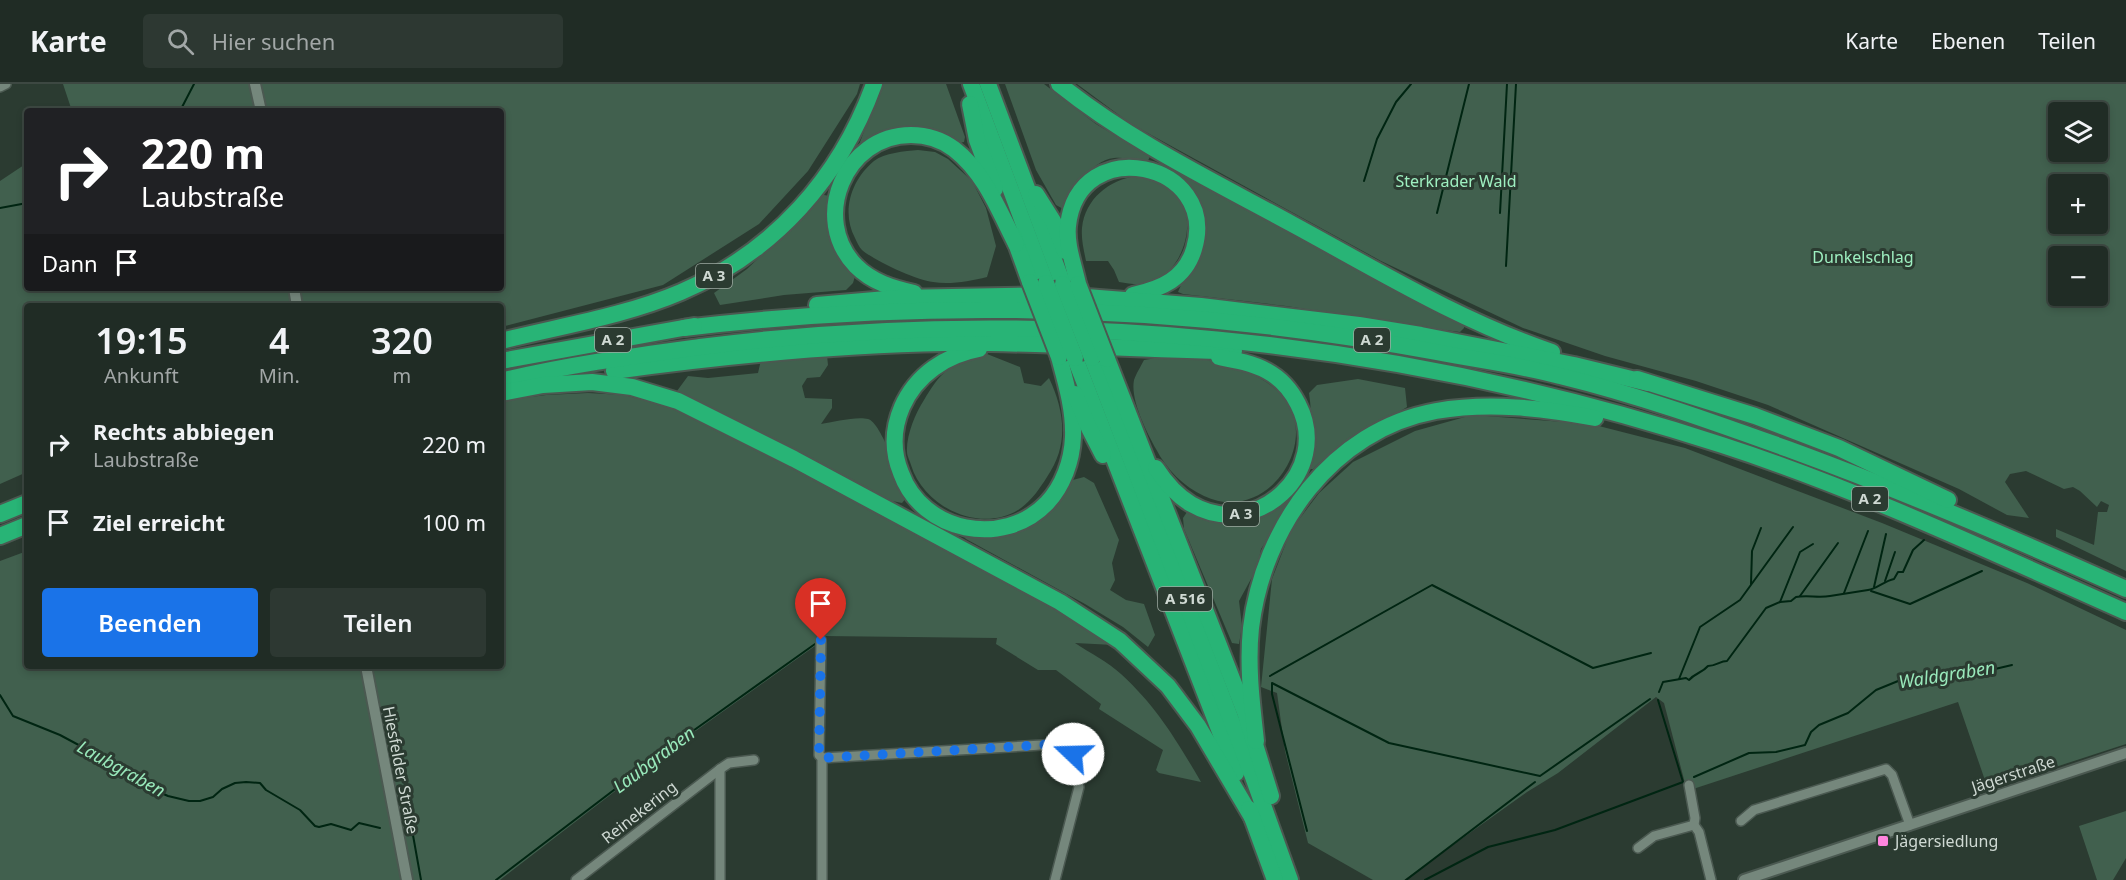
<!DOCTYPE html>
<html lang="de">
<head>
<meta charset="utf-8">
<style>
	:root { --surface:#202c25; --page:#2d3832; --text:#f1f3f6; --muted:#a2a7a7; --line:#3d4842; --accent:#1a73e8 }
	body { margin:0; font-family:"Noto Sans",sans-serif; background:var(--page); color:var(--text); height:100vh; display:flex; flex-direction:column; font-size:22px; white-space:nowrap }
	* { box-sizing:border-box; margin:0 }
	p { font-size:20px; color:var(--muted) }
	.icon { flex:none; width:33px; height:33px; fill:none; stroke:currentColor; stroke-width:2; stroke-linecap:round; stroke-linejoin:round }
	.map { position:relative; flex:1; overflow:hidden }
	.side { position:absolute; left:24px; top:219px; width:480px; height:366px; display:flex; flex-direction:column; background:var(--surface); border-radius:6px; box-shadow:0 3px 9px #0003,0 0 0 2px var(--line) }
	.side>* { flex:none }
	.banner { position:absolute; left:24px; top:24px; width:480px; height:183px; border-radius:6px; box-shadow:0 3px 9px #0003,0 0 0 2px var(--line); background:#202124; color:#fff; overflow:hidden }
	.controls { position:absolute; left:2048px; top:18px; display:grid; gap:12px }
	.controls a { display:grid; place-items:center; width:60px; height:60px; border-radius:6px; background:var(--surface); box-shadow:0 3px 9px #0003,0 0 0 2px var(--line); font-size:30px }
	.pin { position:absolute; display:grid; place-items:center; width:51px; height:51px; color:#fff; margin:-62px -26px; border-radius:50% 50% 50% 0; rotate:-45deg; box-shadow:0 0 6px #0007 }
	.pin .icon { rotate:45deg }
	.me { position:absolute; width:66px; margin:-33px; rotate:291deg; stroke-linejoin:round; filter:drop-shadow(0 0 4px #0008) }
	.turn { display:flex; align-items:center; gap:21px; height:126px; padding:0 18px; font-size:27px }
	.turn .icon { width:78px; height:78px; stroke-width:2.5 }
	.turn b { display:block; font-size:42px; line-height:51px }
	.then { display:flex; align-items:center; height:57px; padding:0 18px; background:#0003; gap:12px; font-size:22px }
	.eta { display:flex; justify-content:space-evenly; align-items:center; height:102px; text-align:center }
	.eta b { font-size:36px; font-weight:600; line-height:42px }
	.primary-button { display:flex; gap:12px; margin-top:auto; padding:12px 18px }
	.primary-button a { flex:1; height:69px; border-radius:6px; background:var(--accent); color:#fff; font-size:24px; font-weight:600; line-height:69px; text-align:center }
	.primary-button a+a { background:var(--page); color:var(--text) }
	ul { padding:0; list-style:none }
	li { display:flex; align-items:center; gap:18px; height:78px; padding:0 18px }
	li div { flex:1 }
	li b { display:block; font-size:22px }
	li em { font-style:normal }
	header { display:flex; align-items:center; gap:36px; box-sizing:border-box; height:84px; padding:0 30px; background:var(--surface); border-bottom:2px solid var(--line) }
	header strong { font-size:28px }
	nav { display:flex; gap:33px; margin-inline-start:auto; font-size:21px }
	.search { width:420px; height:54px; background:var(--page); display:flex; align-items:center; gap:15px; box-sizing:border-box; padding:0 21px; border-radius:6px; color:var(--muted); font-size:22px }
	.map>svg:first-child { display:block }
	.green { fill:#41604e; fill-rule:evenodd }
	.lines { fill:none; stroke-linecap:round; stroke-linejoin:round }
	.stream { stroke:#002512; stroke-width:2 }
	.minor-casing { stroke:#4b5951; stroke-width:12 }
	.tertiary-casing { stroke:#4b5951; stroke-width:14 }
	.motorway-casing { stroke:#4b5951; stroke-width:20 }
	.minor { stroke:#75877c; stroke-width:9 }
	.tertiary { stroke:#75877c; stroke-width:10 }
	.motorway { stroke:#28b476; stroke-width:16 }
	.motorway-bridge-casing { stroke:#4b5951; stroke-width:20; stroke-linecap:butt }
	.motorway-bridge { stroke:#28b476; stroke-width:16 }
	.route { stroke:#1a73e8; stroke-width:10; stroke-dasharray:0 18 }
	.poi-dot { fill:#ff85de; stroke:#2b3b31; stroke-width:2 }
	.labels { text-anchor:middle; stroke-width:6; stroke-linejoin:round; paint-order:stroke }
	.shield { fill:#2b3b31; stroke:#9eaaa2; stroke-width:1.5 }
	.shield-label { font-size:15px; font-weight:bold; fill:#cfd9d3 }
	.park-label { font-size:16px; fill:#9eefc0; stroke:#2b3b31 }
	.street-label { font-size:16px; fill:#cfd9d3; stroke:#2b3b31 }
	.poi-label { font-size:16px; fill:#cfd9d3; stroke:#2b3b31; text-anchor:start }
	.water-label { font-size:18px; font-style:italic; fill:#99e9bb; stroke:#2b3b31 }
</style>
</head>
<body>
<header>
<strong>Karte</strong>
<div class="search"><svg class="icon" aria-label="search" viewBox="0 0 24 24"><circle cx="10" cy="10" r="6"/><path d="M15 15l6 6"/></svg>Hier suchen</div>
<nav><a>Karte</a><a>Ebenen</a><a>Teilen</a></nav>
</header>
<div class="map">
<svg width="2126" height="796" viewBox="0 0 2126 796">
	<rect width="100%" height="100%" fill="#2b3b31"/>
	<g class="green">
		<path d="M63,0H860L857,10L808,87L759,140L663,201L501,243V222H27V388L0,400V97L27,79V204H501V27H72Z"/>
		<path d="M882,0H946L965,53L964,58L959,59L941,51L862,61L860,58Z"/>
		<path d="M1005,0H1044L1096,40L1150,72L1148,77C1137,76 1125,73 1114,74C1089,77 1076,107 1065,126L1056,121L1036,86Z"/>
		<path d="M1077,0H2126V487L2056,453V445L2094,461L2098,428H2107L2109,421L2101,417L2097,423L2080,407L2073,403L2064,405L2026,387L2010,390L2005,398L2029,434L2007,431L1959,405L1768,321L1696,297L1605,272L1523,244L1381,177L1131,40ZM2058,28H2097V68H2058ZM2058,100H2097V140H2058ZM2058,172H2097V212H2058Z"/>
		<path d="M918,66L935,68L948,75L972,97L986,124L996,162L987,193C970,197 950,201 933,198C916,196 875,177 862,166C859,163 857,158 855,154C841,128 851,96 874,77C884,69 905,67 918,66Z"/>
		<path d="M1180,87L1335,174L1453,232L1464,239V244L1460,248L1436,245L1286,222L1183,210L1178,208L1181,201L1191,189L1201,149L1174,89Z"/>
		<path d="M1136,92C1153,97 1169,101 1180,116C1197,140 1182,185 1155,197C1143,202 1131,200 1119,198L1114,186L1108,177H1086C1084,167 1081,155 1082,144C1085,115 1109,96 1136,92Z"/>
		<path d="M818,110L830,112L856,189L853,199L846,206L784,211L720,221L714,209L747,185L787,147Z"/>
		<path d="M987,270L1020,283L1024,299L1041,302L1049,294C1065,328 1069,361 1047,393C1040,404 1032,416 1021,424C982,451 924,424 911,381C910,377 907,372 907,368C906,352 915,330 924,316C930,306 938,292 949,285C960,279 975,275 987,270Z"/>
		<path d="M827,271L828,281L820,293L807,294L802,302L805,314L832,315V324L821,340C833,338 857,332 868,335C882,339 900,397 907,413L902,419L892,417L864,404L677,307L688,292L708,294L758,289L761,276Z"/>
		<path d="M1163,273C1182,274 1203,274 1222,279C1241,283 1268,296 1282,311C1323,357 1267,442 1204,412C1183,402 1167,386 1156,365C1147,349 1130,316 1134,296C1136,290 1141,282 1144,276Z"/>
		<path d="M1358,295L1405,304L1407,323L1327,372L1313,385H1307C1311,359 1313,336 1309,309L1317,301Z"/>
		<path d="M588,309L624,311L668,322L683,328L746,359L1033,510L1114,561L1075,559C1090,569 1108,578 1121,590C1157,623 1177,657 1201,698L1159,689L1156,686L1163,666L1099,625L1101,620L1056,586H1038L996,560L997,554L823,552L822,557L662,671L500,796H0V477L27,467V582H501V317L546,311Z"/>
		<path d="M1472,331L1591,340L1685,364L1882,439L2027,499L2126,546V660L1988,705L1958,618L1687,707L1664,619L1656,613L1558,689L1527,708L1404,796H1373L1308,759L1285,667L1277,609L1261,603L1272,495L1291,446L1319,409L1353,378L1415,347Z"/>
		<path d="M1084,393L1094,399L1119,456L1112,479L1115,496L1110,506L1126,516L1144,520L1155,551L1148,563L1123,543L1085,520L966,455L961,450L996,451L1069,397Z"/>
		<path d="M1286,414L1291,419L1261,465L1257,484L1239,517L1242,542L1239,560L1232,559L1184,445L1183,434L1187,428C1233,446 1246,438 1286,414Z"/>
		<path d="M2126,727V774L2113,796H2097L2079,742Z"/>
	</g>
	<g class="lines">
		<g class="stream">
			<path d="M180,27L194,0"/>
			<path d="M1364,97L1377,55L1396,18L1411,0"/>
			<path d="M0,124L27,119"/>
			<path d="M1437,129L1469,0"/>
			<path d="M1500,129L1507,0"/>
			<path d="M1506,182L1516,0"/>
			<path d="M1885,497L1895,468"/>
			<path d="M1751,500L1752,467L1761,444"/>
			<path d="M1874,503L1886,450"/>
			<path d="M1871,507L1910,520L1982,487"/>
			<path d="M1844,509L1868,447"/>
			<path d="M1800,512L1838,459"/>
			<path d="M1780,518L1800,468L1813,460"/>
			<path d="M1270,592L1432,501L1593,584L1651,569"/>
			<path d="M1679,595L1700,543L1740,516L1793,443"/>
			<path d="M1659,608L1663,598L1686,594L1689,596C1695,589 1702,589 1708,582C1716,582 1720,577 1727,577L1766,524L1780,518L1791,517L1796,513C1807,511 1819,514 1830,512C1843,510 1855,508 1868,506C1877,505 1884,497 1894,495L1898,488H1903L1913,466L1924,456"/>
			<path d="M0,611L13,632L60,651L114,680L148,703L168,712L189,717H200L213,713L222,705L235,699L246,698L260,699L266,706L300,726L315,742L319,743L331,740L351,746L359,739L380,744"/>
			<path d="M1694,693L1749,669L1776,668L1805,661L1811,648L1819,641L1848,629L1876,606L1903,595L1939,594L1981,585H1995L2012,581"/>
			<path d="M411,740L421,796"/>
			<path d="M1307,747L1272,610V599L1389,659L1540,692L1650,615"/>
			<path d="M496,796L669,664L815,560"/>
			<path d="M1406,796L1535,698"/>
			<path d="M1425,796L1488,763L1555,746L1683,698L1658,616"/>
		</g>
		<defs>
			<g id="minor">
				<path d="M0,3L6,0"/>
				<path d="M821,556L819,671L822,674V796"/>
				<path d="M822,674L1059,660L1067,663L1073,670L1079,703L1055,796"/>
				<path d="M1689,701L1695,734L1694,741L1699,748L1711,796"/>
				<path d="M1741,737L1754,726L1886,685L1892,691L1910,741"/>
				<path d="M1638,764L1654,752L1694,741"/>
				<path d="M576,796L720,685L729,679L754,676"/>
				<path d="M720,796V685"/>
			</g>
			<g id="tertiary">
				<path d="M255,0L261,27"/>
				<path d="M294,204L297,222"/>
				<path d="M366,582L407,796"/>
				<path d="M1744,796L2126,669"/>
			</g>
			<g id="motorway">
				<path d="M971,0L1046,199"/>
				<path d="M988,0L1063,200"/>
				<path d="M1059,0C1130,57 1213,97 1292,140C1377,186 1460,237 1552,268"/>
				<path d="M970,20L977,56L995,105"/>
				<path d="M1036,110L1053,137L1065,167"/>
				<path d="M1013,151L1030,198"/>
				<path d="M1078,200C1074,181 1066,161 1068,142C1078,47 1220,78 1194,165C1185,195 1161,205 1133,211"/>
				<path d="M914,209C892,204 872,198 856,182C810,135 845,51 911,51C926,51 942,56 954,65C985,89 999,127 1016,160"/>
				<path d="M817,221L898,214L1061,211L1201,222L1359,241L1421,251L1574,281L1648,299"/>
				<path d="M684,244C935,214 1187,221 1436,268C1477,276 1519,281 1560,292C1638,311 1713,338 1788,365C1903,407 2015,455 2126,505"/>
				<path d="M501,257C561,242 625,232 681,208C774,168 840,94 874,0"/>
				<path d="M979,265C946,271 916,291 902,323C893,344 892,367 901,389C922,448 1003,465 1047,419C1063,402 1072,377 1073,353C1074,326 1066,299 1059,273"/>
				<path d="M1075,274L1236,689"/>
				<path d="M1092,274L1253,693L1290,796"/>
				<path d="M1107,275L1245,628L1271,712"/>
				<path d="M501,277L694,242"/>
				<path d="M614,287C723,272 833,261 944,259C1041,257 1137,267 1234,267"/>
				<path d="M1637,295L1755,332L1839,364L1948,416"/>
				<path d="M501,297C566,281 634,272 700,263C1043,219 1394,254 1722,361C1861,406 1993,469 2126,528"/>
				<path d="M501,309L543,301L592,298L632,303L678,317L794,375L1060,518L1120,557L1168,602L1198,642L1253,735"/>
				<path d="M1075,310L1089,344L1103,371"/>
				<path d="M1156,384C1165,398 1176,411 1191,420C1256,458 1333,387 1298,320C1291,306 1280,294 1267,287C1252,279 1235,276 1219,273"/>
				<path d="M0,430L27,419"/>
				<path d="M0,452L27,441"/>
				<path d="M1256,657C1252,620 1247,582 1251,544C1263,443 1332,346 1436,327C1489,318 1542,324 1595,334"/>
				<path d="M1249,725L1275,796"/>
			</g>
		</defs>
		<use href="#minor" class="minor-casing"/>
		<use href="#tertiary" class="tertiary-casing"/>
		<use href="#motorway" class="motorway-casing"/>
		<use href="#minor" class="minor"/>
		<use href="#tertiary" class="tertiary"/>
		<use href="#motorway" class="motorway"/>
		<defs>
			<g id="motorway-bridge">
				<path d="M1030,198L1059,273"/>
				<path d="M1046,199L1075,274"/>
				<path d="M1063,200L1092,274"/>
				<path d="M1078,200L1107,275"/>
			</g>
		</defs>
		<use href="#motorway-bridge" class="motorway-bridge-casing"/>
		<use href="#motorway-bridge" class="motorway-bridge"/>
	</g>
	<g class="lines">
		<path class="route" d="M821,556L819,671L822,674L1059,660L1067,663L1073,670"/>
	</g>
	<rect class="poi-dot" x="1877" y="751" width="12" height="12" rx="3"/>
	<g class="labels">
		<g class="shield">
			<rect x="696" y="180" width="36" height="24" rx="4.5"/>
			<rect x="595" y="244" width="36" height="24" rx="4.5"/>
			<rect x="1354" y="244" width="36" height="24" rx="4.5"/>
			<rect x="1852" y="403" width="36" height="24" rx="4.5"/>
			<rect x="1223" y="418" width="36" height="24" rx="4.5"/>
			<rect x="1158" y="503" width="54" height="24" rx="4.5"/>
		</g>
		<g class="shield-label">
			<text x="714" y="197">A 3</text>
			<text x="613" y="261">A 2</text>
			<text x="1372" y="261">A 2</text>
			<text x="1870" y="420">A 2</text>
			<text x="1241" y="435">A 3</text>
			<text x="1185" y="520">A 516</text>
		</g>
		<g class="park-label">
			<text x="1456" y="103">Sterkrader Wald</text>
			<text x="1863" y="179">Dunkelschlag</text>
		</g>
		<g class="street-label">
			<text transform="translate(401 686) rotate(79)" y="6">Hiesfelder Straße</text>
			<text transform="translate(2013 690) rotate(-18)" y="6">Jägerstraße</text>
			<text transform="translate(639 728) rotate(-38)" y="6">Reinekering</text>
		</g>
		<g class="poi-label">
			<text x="1895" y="763">Jägersiedlung</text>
		</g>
		<g class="water-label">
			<text transform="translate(1947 591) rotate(-9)" y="6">Waldgraben</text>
			<text transform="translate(654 676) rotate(-37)" y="6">Laubgraben</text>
			<text transform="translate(121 685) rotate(29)" y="6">Laubgraben</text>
		</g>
	</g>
</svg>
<div class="controls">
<a><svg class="icon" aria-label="layers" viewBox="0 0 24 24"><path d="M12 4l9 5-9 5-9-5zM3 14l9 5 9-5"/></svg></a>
<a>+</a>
<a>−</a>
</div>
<div class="pin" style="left:821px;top:556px;background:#d93025"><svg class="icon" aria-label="arrive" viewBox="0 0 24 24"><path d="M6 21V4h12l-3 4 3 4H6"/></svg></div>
<svg class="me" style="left:1073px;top:670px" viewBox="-20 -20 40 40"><circle r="19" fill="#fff"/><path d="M0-13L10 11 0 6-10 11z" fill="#1a73e8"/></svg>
<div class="banner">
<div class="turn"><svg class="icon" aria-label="right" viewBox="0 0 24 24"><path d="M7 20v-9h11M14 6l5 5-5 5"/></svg><div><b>220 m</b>Laubstraße</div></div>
<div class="then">Dann<svg class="icon" aria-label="arrive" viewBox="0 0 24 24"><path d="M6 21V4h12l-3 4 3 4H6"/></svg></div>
</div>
<section class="side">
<div class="eta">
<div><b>19:15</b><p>Ankunft</p></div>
<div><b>4</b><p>Min.</p></div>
<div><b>320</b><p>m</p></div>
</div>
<ul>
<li><svg class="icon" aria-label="right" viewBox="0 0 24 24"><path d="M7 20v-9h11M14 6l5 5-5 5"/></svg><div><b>Rechts abbiegen</b><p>Laubstraße</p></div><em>220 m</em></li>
<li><svg class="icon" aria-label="arrive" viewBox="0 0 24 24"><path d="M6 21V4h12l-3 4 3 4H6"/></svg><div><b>Ziel erreicht</b></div><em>100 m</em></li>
</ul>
<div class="primary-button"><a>Beenden</a><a>Teilen</a></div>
</section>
</div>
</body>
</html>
